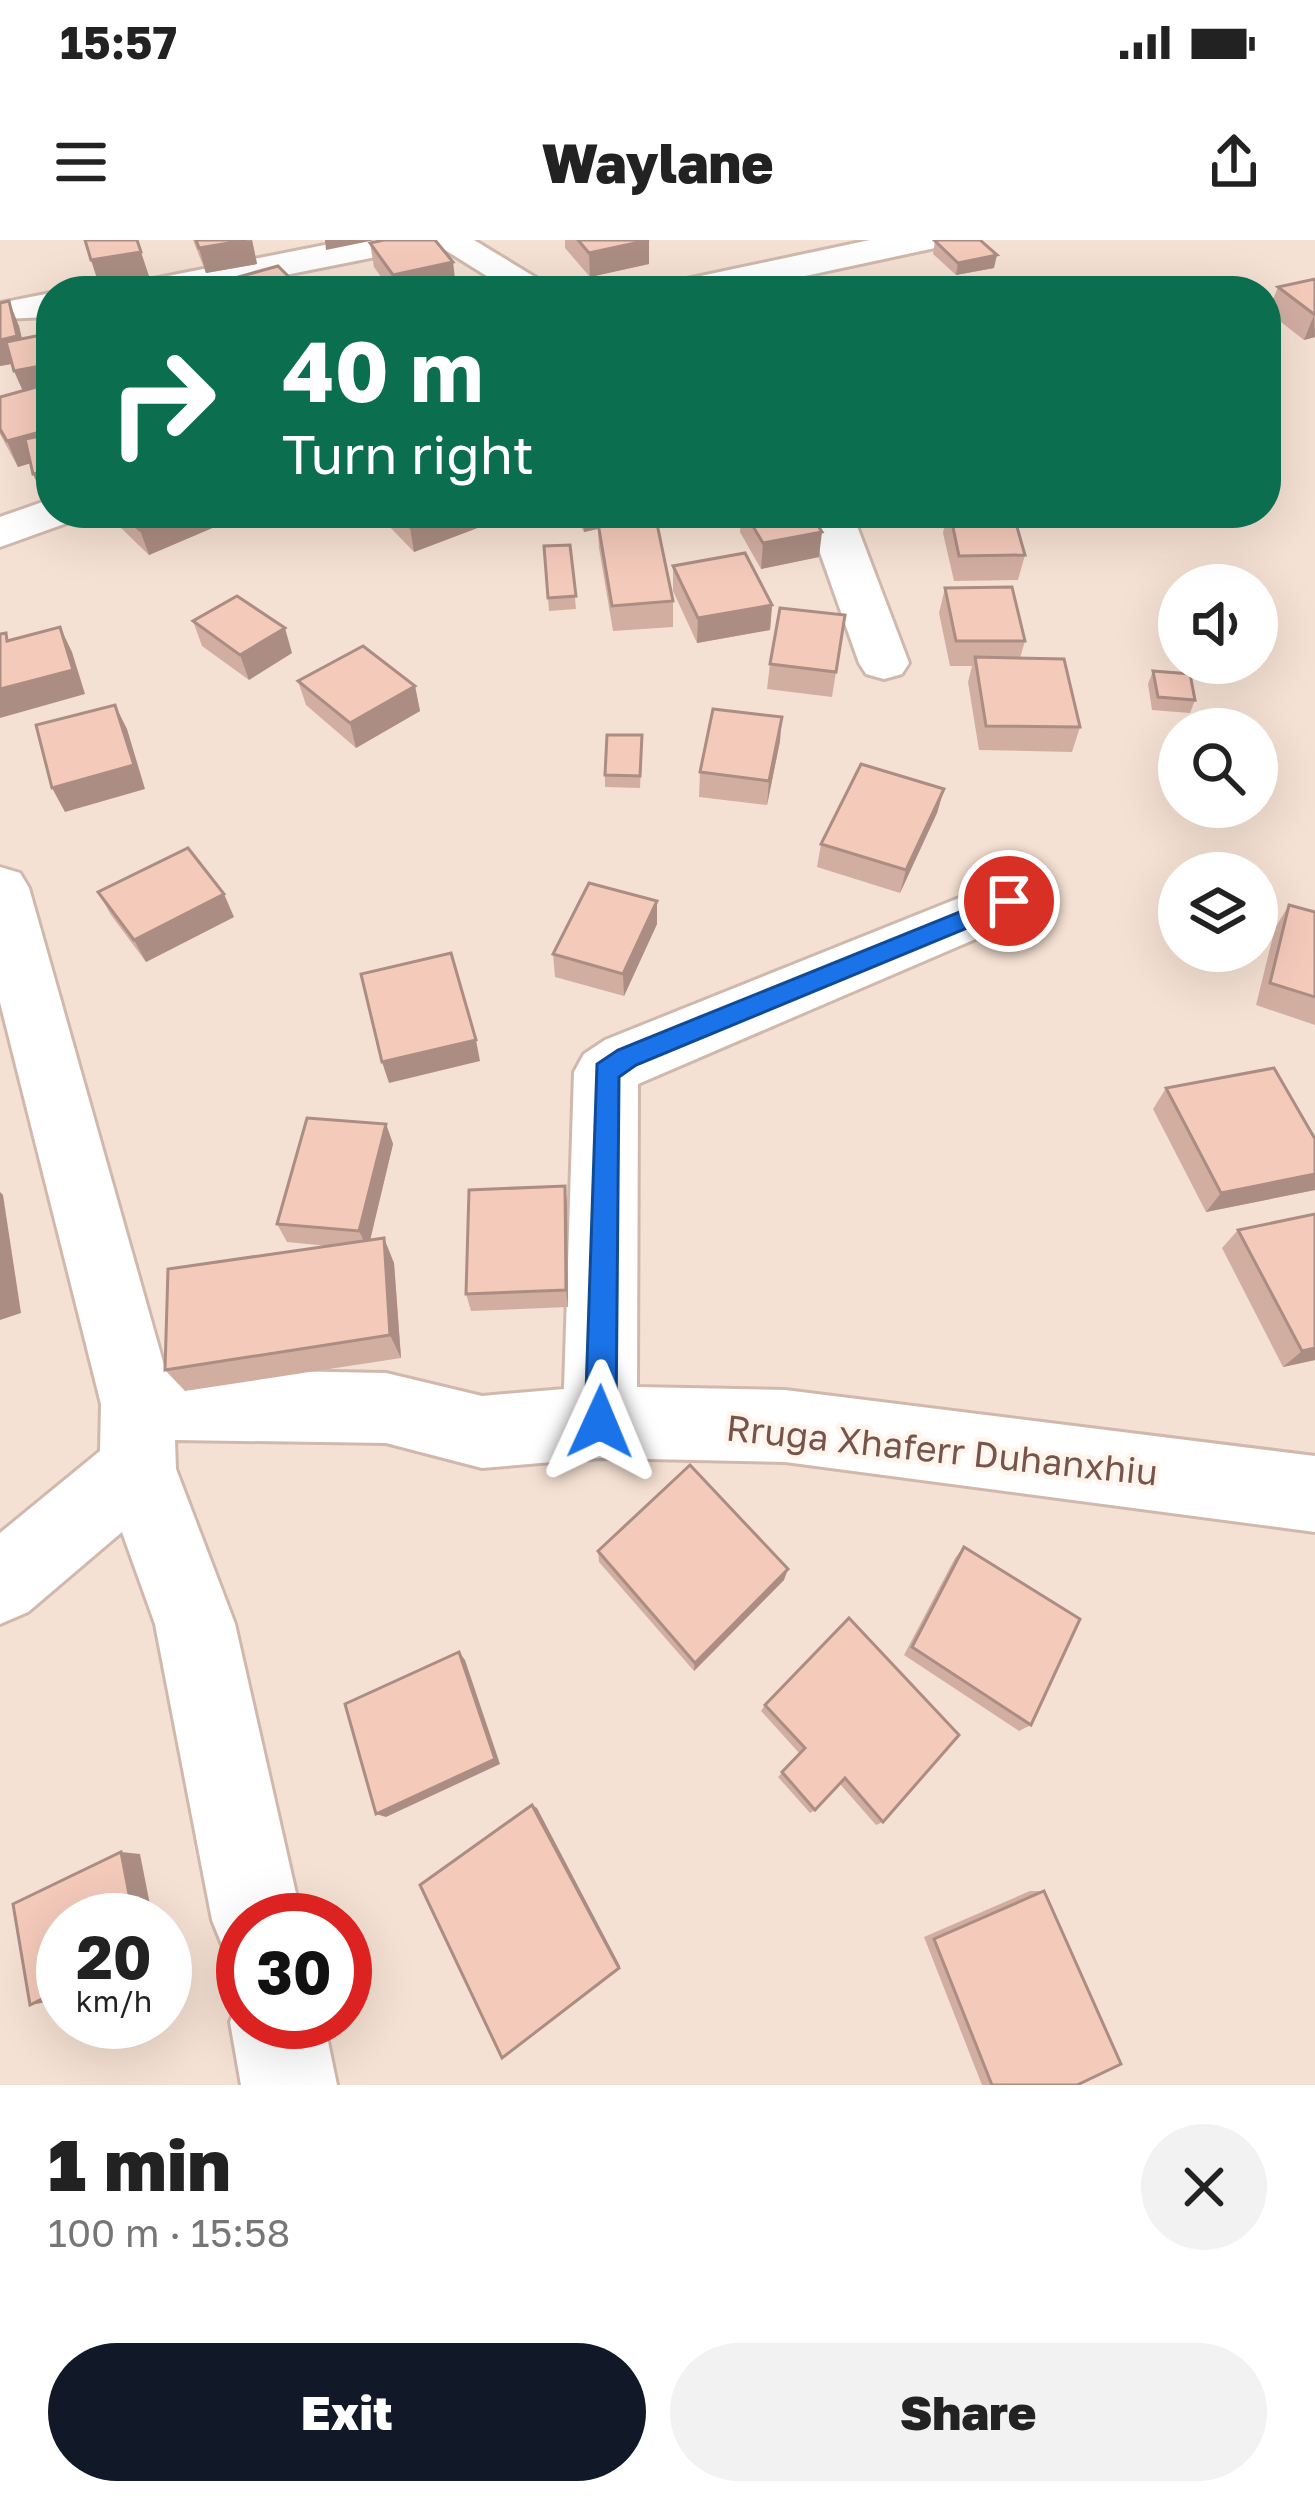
<!DOCTYPE html>
<html lang="en">
<head>
<meta charset="utf-8">
<style>
	:root { --surface:#fff; --page:#f2f2f2; --text:#222; --muted:#767676; --accent:#111827 }
	body { margin:0; font-family:"Golos Text",sans-serif; background:var(--page); color:var(--text); height:100vh; display:flex; flex-direction:column; font-size:45px; white-space:nowrap }
	* { box-sizing:border-box; margin:0 }
	p { font-size:39px; color:var(--muted) }
	.icon { flex:none; width:66px; height:66px; fill:none; stroke:currentColor; stroke-width:2; stroke-linecap:round; stroke-linejoin:round }
	.map { position:relative; height:1845px; overflow:hidden }
	.details { display:flex; flex-direction:column; background:var(--surface); flex:1 }
	.details>* { flex:none }
	.banner { position:absolute; left:36px; top:36px; width:1245px; height:252px; border-radius:48px; box-shadow:0 12px 48px #0002; background:#0b6e4f; color:#fff; overflow:hidden }
	.tools { position:absolute; left:1158px; top:324px; display:grid; gap:24px }
	.tools a { display:grid; place-items:center; width:120px; height:120px; border-radius:50%; background:var(--surface); box-shadow:0 12px 48px #0002; font-size:60px }
	.speed { position:absolute; left:36px; top:1653px; display:flex; gap:24px; font-size:60px; font-weight:700; text-align:center }
	.speed>* { display:grid; place-content:center; width:156px; height:156px; border-radius:50%; background:var(--surface); box-shadow:0 12px 48px #0002; line-height:1 }
	.speed small { font-size:30px; font-weight:400 }
	.speed .limit { border:18px solid #d22; background:#fff; color:#111 }
	.pin { position:absolute; display:grid; place-items:center; width:102px; height:102px; color:#fff; margin:-51px; border:6px solid #fff; border-radius:50%; box-shadow:0 3px 12px #0007 }
	.me { position:absolute; width:132px; margin:-66px; rotate:1deg; stroke-linejoin:round; filter:drop-shadow(0 0 9px #0008) }
	.turn { display:flex; align-items:center; gap:42px; height:252px; padding:0 48px; font-size:54px }
	.turn .icon { width:156px; height:156px; stroke-width:2.5 }
	.turn b { display:block; font-size:84px; line-height:102px }
	.round { display:grid; place-items:center; flex:none; width:126px; height:126px; border-radius:63px; background:var(--page) }
	.overview { display:flex; align-items:center; justify-content:space-between; height:204px; padding:0 48px }
	h1 { font-size:72px; font-weight:800; line-height:90px }
	.action { display:flex; gap:24px; margin-top:auto; padding:24px 48px }
	.action a { flex:1; height:138px; border-radius:72px; background:var(--accent); color:#fff; font-size:48px; font-weight:800; line-height:138px; text-align:center }
	.action a+a { background:var(--page); color:var(--text) }
	.status { display:flex; justify-content:space-between; align-items:center; height:84px; padding:0 60px; background:var(--surface); direction:ltr }
	.status svg { height:33px; fill:currentColor }
	header { display:flex; justify-content:space-between; align-items:center; height:156px; padding:0 48px; background:var(--surface); font-size:54px; font-weight:800 }
	.map>svg:first-child { display:block }
	.residential { fill:#f5e1d3; fill-rule:evenodd }
	.lines { fill:none; stroke-linecap:round; stroke-linejoin:round }
	.minor-casing { stroke:#d1b8ad; stroke-width:6 }
	.minor { fill:#fff; fill-rule:evenodd }
	.wall { fill:#d2aea1 }
	.shaded-wall { fill:#ab8d83 }
	.building { fill:#f4cabb; stroke:#ab8d83; stroke-width:3 }
	.route { fill:#1a73e8; stroke:#114b97; stroke-width:3 }
	.labels { text-anchor:middle; stroke-width:9; stroke-linejoin:round; paint-order:stroke }
	.street-label { font-size:36px; fill:#775349; stroke:#fff5ec }
</style>
</head>
<body>
<div class="status"><b>15:57</b><svg viewBox="0 0 49 12"><path d="M0 12V9h3v3zM5 12V6h3v6zM10 12V3h3v9zM15 12V0h3v12zM26 1h20v11H26zM47 4h2v5h-2z"/></svg></div>
<header><svg class="icon" aria-label="menu" viewBox="0 0 24 24"><path d="M4 6h16M4 12h16M4 18h16"/></svg>Waylane<svg class="icon" aria-label="share" viewBox="0 0 24 24"><path d="M12 15V3M7 8l5-5 5 5M5 13v7h14v-7"/></svg></header>
<div class="map">
<svg width="1315" height="1845" viewBox="0 0 1315 1845">
	<rect width="100%" height="100%" fill="#fdf0e5"/>
	<path class="residential" d="M0,0H1315V1845H0ZM51,51H1266V273H51ZM1179,345H1257V423H1179ZM1179,489H1257V567H1179ZM1179,633H1257V711H1179ZM63,1680H165V1782H63ZM243,1680H345V1782H243Z"/>
	<g class="lines">
		<defs>
			<g id="minor">
				<path d="M350,0H424L406,11L205,51H129L148,40Z"/>
				<path d="M429,0H474L558,51H511Z"/>
				<path d="M870,0H940L935,8L735,51H663L682,40Z"/>
				<path d="M51,53V77L0,79V63Z"/>
				<path d="M51,259V273H74L67,283L0,307V277Z"/>
				<path d="M806,273H852L909,423L902,434L884,439L866,434L859,423Z"/>
				<path d="M0,627L20,633L29,648L165,1129L386,1133L482,1156L564,1149L574,832L584,814L605,800L989,646L1009,639L1029,646L1038,661L1029,676L638,844L637,1147L785,1150L1315,1216V1292L785,1222L600,1218L482,1228L386,1203L175,1200L176,1229L235,1384L302,1680H243V1719L225,1712L212,1680L155,1384L122,1292L28,1372L0,1384V1293L100,1211L101,1164L0,762Z"/>
				<path d="M243,1751V1782H324L337,1845H241L230,1782Z"/>
			</g>
		</defs>
		<use href="#minor" class="minor-casing"/>
		<use href="#minor" class="minor"/>
	</g>
	<g class="wall">
		<path d="M193,0H252L257,24L206,33Z"/>
		<path d="M565,0H649V24L590,37L565,8Z"/>
		<path d="M935,1L994,28L956,35L933,14Z"/>
		<path d="M370,3L456,47L452,48L454,51H391L374,27Z"/>
		<path d="M1315,39V97L1304,100L1268,72L1278,47Z"/>
		<path d="M0,63L19,86L22,99L44,259L31,223L18,227L0,194V157L23,151L12,124L0,126Z"/>
		<path d="M115,273H221L224,283L149,315L121,288Z"/>
		<path d="M382,273H486L488,284L414,312L383,280Z"/>
		<path d="M573,273H633V280L673,361V387L613,391L599,308L598,289L584,292Z"/>
		<path d="M741,273H810L819,317L761,329L740,292Z"/>
		<path d="M947,273H1013L1025,315L1018,340L954,341L943,293Z"/>
		<path d="M570,305L576,369L549,371L544,306Z"/>
		<path d="M673,326L772,365L770,390L697,403L673,351Z"/>
		<path d="M945,348L1025,401L1020,418L1080,487L1072,512L979,510L968,442L972,426H950L939,373Z"/>
		<path d="M845,375L832,457L767,449L770,424Z"/>
		<path d="M193,381L292,413L249,440L202,406Z"/>
		<path d="M1153,431L1195,460L1190,473L1152,470L1148,444Z"/>
		<path d="M298,441L415,446L420,471L356,508L306,465Z"/>
		<path d="M780,501L767,565L699,557L700,532Z"/>
		<path d="M642,508L640,548L605,547V535Z"/>
		<path d="M944,549L937,573L900,653L817,627L821,604Z"/>
		<path d="M98,652L234,677L146,722L111,675Z"/>
		<path d="M1289,665L1315,672V785L1256,765L1275,688Z"/>
		<path d="M657,684L624,756L555,737L553,714Z"/>
		<path d="M1166,848L1315,899V950L1206,972L1153,869Z"/>
		<path d="M386,884L393,904L370,1000L394,1023L401,1118L185,1151L165,1130L328,1006L287,1002L277,984Z"/>
		<path d="M565,946L567,965L568,1067L471,1071L466,1054Z"/>
		<path d="M1238,990L1315,1120L1283,1127L1222,1008Z"/>
		<path d="M964,1307L1031,1485L1019,1491L904,1415L955,1318Z"/>
		<path d="M598,1311L784,1340L694,1431L599,1322Z"/>
		<path d="M849,1378L883,1582L876,1585L840,1544L815,1570L810,1573L778,1537L800,1514L761,1471L765,1465Z"/>
		<path d="M1030,1651H1044L1077,1845H982L924,1697Z"/>
	</g>
	<g class="shaded-wall">
		<path d="M252,0L257,24L206,33L199,8Z"/>
		<path d="M325,0H375L326,10Z"/>
		<path d="M649,0V24L590,37L589,13Z"/>
		<path d="M141,12L149,36L99,45L91,20Z"/>
		<path d="M997,15L994,28L956,35L958,23Z"/>
		<path d="M453,22L456,47L437,51H395L393,35Z"/>
		<path d="M9,61L19,86L27,121L0,126V100Z"/>
		<path d="M1314,75L1315,97L1304,100Z"/>
		<path d="M51,124V151L25,156L14,131Z"/>
		<path d="M51,189V217L18,227L7,201Z"/>
		<path d="M51,230V258L44,259L33,234Z"/>
		<path d="M181,273H221L224,283L149,315L140,290Z"/>
		<path d="M448,273H486L488,284L414,312L410,287Z"/>
		<path d="M583,273H633V281L584,292Z"/>
		<path d="M822,292L819,317L761,329L763,303Z"/>
		<path d="M772,365L770,390L697,403L698,378Z"/>
		<path d="M60,387L72,412L85,454L0,478V449Z"/>
		<path d="M285,388L292,413L249,440L240,415Z"/>
		<path d="M415,446L420,471L356,508L350,483Z"/>
		<path d="M115,465L127,489L145,549L65,572L52,548Z"/>
		<path d="M782,477L780,501L767,565L769,541Z"/>
		<path d="M944,549L937,573L900,653L906,630Z"/>
		<path d="M224,654L234,677L146,722L134,700Z"/>
		<path d="M657,661V684L624,756L623,734Z"/>
		<path d="M476,800L480,821L389,843L382,822Z"/>
		<path d="M386,884L393,904L368,1009L359,991Z"/>
		<path d="M1315,934V950L1206,972L1221,953Z"/>
		<path d="M565,946L567,965L568,1067L566,1050Z"/>
		<path d="M0,952L3,955L21,1073L0,1080Z"/>
		<path d="M384,998L394,1023L401,1118L390,1095Z"/>
		<path d="M1315,1108V1120L1283,1127L1302,1111Z"/>
		<path d="M788,1329L784,1340L694,1431L695,1423Z"/>
		<path d="M459,1412L465,1420L500,1524L386,1577L376,1574Z"/>
		<path d="M532,1565L537,1568L620,1726L619,1728Z"/>
		<path d="M121,1612L140,1614L153,1680H134Z"/>
		<path d="M63,1748V1756L53,1761L30,1765Z"/>
	</g>
	<g class="building">
		<path d="M85,0H137L141,12L91,20Z"/>
		<path d="M196,0H247L199,8Z"/>
		<path d="M384,0H435L453,22L393,35L370,3Z"/>
		<path d="M578,0H649L589,13Z"/>
		<path d="M939,0H980L997,15L958,23L935,1Z"/>
		<path d="M278,26L303,51H242L231,39Z"/>
		<path d="M1236,39L1253,51L1185,50Z"/>
		<path d="M1315,39V75L1278,47Z"/>
		<path d="M370,40L378,51H320Z"/>
		<path d="M448,43L454,51H408Z"/>
		<path d="M9,61L17,96L0,100V63Z"/>
		<path d="M51,93V124L14,131L6,102Z"/>
		<path d="M51,143V189L7,201L0,189V157Z"/>
		<path d="M51,194V230L33,234L25,199Z"/>
		<path d="M121,273H181L140,290Z"/>
		<path d="M396,273H448L410,287Z"/>
		<path d="M745,273H810L822,292L763,303Z"/>
		<path d="M950,273H1013L1025,315L959,316Z"/>
		<path d="M656,279L673,361L612,366L598,283Z"/>
		<path d="M570,305L576,356L548,358L544,306Z"/>
		<path d="M745,313L772,365L698,378L673,326Z"/>
		<path d="M1012,347L1025,401H956L945,348Z"/>
		<path d="M237,356L285,388L240,415L193,381Z"/>
		<path d="M780,368L845,375L836,432L770,424Z"/>
		<path d="M60,387L73,430L0,449V394L6,393L7,401Z"/>
		<path d="M363,406L415,446L350,483L298,441Z"/>
		<path d="M975,417L1064,419L1080,487L986,486Z"/>
		<path d="M1153,431L1190,434L1195,460L1158,457Z"/>
		<path d="M115,465L134,525L52,548L36,485Z"/>
		<path d="M713,469L782,477L769,541L700,532Z"/>
		<path d="M607,495H642L640,536L605,535Z"/>
		<path d="M861,524L944,549L906,630L821,604Z"/>
		<path d="M188,608L224,654L134,700L98,652Z"/>
		<path d="M589,643L657,661L623,734L553,714Z"/>
		<path d="M1289,665L1315,672V757L1270,743Z"/>
		<path d="M451,713L476,800L382,822L361,734Z"/>
		<path d="M1274,828L1315,899V934L1221,953L1166,848Z"/>
		<path d="M307,878L386,884L359,991L277,984Z"/>
		<path d="M565,946L566,1050L466,1054L469,950Z"/>
		<path d="M1315,974V1108L1302,1111L1238,990Z"/>
		<path d="M384,998L390,1095L165,1130L168,1029Z"/>
		<path d="M690,1225L788,1329L695,1423L598,1311Z"/>
		<path d="M964,1307L1080,1379L1031,1485L912,1407Z"/>
		<path d="M849,1378L959,1495L883,1582L845,1538L815,1570L782,1532L805,1508L765,1465Z"/>
		<path d="M459,1412L495,1519L376,1574L345,1464Z"/>
		<path d="M532,1565L619,1728L502,1818L420,1645Z"/>
		<path d="M121,1612L134,1680H63V1748L30,1765L13,1664Z"/>
		<path d="M1044,1651L1121,1824L1077,1845H992L934,1699Z"/>
	</g>
	<path class="route" d="M1009,652L1018,654V667L636,825L619,837L616,1182L611,1193L600,1197L589,1193L585,1182L597,824L618,810Z"/>
	<g class="labels">
		<g class="street-label">
			<text transform="translate(942 1210) rotate(6)" y="13">Rruga Xhaferr Duhanxhiu</text>
		</g>
	</g>
</svg>
<div class="tools">
<a><svg class="icon" aria-label="sound" viewBox="0 0 24 24"><path d="M4 9h4l5-4v14l-5-4H4zM17 9q2 3 0 6"/></svg></a>
<a><svg class="icon" aria-label="search" viewBox="0 0 24 24"><circle cx="10" cy="10" r="6"/><path d="M15 15l6 6"/></svg></a>
<a><svg class="icon" aria-label="layers" viewBox="0 0 24 24"><path d="M12 4l9 5-9 5-9-5zM3 14l9 5 9-5"/></svg></a>
</div>
<div class="speed"><div>20<small>km/h</small></div><div class="limit">30</div></div>
<div class="pin" style="left:1009px;top:661px;background:#d93025"><svg class="icon" aria-label="arrive" viewBox="0 0 24 24"><path d="M6 21V4h12l-3 4 3 4H6"/></svg></div>
<svg class="me" style="left:600px;top:1182px" viewBox="-20 -20 40 40"><path d="M0-17L14 15 0 8-14 15z" fill="#1a73e8" stroke="#fff" stroke-width="4"/></svg>
<div class="banner">
<div class="turn"><svg class="icon" aria-label="right" viewBox="0 0 24 24"><path d="M7 20v-9h11M14 6l5 5-5 5"/></svg><div><b>40 m</b>Turn right</div></div>
</div>
</div>
<section class="details">
<div class="overview"><div><h1>1 min</h1><p>100 m · 15:58</p></div><a class="round"><svg class="icon" aria-label="close" viewBox="0 0 24 24"><path d="M6 6l12 12M18 6L6 18"/></svg></a></div>
<div class="action"><a>Exit</a><a>Share</a></div>
</section>
</body>
</html>
